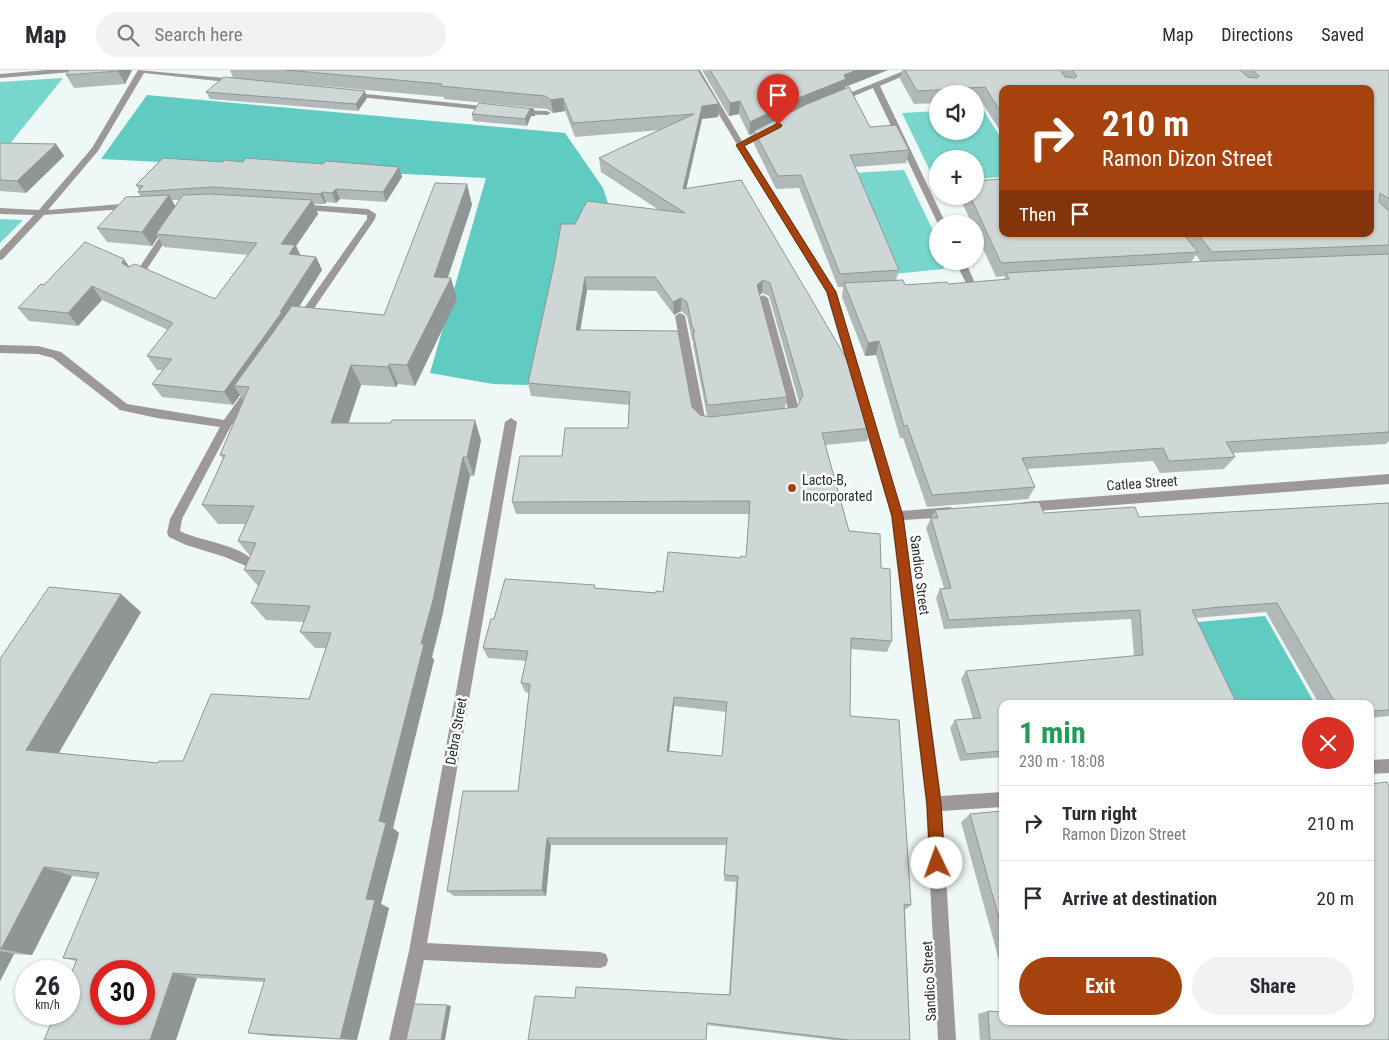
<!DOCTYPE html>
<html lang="en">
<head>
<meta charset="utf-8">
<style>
	:root { --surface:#fff; --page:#f2f2f3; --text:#2b2b33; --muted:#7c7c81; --line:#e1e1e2; --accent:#a6420d }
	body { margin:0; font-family:"Roboto Condensed",sans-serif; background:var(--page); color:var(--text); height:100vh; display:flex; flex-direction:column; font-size:19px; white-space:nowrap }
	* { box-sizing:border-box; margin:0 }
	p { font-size:16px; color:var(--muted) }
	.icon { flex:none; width:28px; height:28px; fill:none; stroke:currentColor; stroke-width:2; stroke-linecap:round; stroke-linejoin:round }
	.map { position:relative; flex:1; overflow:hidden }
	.details { position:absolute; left:999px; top:630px; width:375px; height:325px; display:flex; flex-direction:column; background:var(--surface); border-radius:10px; box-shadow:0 1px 4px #0004 }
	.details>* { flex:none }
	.hud { position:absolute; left:999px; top:15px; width:375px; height:152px; border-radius:10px; box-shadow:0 1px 4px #0004; background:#a6420d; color:#fff; overflow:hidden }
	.fabs { position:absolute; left:929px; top:15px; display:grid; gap:10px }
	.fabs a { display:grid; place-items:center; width:55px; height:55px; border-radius:50%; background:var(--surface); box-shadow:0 1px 4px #0004; font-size:25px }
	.speed { position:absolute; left:15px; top:890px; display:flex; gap:10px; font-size:25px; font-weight:700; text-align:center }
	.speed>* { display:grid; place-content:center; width:65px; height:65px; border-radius:50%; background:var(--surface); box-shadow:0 1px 4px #0004; line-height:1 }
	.speed small { font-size:12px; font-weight:400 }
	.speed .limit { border:8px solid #d22; background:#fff; color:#111 }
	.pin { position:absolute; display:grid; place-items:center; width:42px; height:42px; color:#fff; margin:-51px -21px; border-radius:50% 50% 50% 0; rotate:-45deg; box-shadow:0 0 5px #0007 }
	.pin .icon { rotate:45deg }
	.me { position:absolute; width:55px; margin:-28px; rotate:357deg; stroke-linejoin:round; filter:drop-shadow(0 0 4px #0008) }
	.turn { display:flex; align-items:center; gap:18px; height:105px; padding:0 20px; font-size:22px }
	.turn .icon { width:65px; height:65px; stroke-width:2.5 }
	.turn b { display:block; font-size:35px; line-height:42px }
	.then { display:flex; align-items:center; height:48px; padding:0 20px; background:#0003; gap:10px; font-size:19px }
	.round { display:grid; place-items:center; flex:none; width:52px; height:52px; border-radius:26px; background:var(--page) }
	.head { display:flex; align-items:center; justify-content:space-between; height:85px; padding:0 20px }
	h1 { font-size:30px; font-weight:700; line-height:38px; color:#1e9e55 }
	.primary-button { display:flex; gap:10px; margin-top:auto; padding:10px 20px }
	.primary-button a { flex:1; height:58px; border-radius:30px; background:var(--accent); color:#fff; font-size:20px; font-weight:700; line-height:58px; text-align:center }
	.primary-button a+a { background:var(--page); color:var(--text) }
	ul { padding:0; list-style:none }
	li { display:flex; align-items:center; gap:15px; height:75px; padding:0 20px; border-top:1px solid var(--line) }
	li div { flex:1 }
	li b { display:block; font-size:19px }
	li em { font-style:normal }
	header { display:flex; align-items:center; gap:30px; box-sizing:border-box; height:70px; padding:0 25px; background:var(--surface); border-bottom:1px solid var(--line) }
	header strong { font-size:24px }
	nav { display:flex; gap:28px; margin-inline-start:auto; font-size:18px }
	.search { width:350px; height:45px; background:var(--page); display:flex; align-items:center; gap:12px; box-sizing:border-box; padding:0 18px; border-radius:28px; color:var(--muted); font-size:19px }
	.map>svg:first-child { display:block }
	.green { fill:#79d6cc }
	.forest { fill:#60cbc0 }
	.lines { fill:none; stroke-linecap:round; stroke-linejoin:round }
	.minor { fill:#9d9998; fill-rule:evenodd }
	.wall { fill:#b1b9b8; fill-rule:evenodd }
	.shaded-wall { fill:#909696 }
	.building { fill:#ced7d6; stroke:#909696; fill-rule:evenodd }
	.route { fill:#a6420d; stroke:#6c2b08 }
	.poi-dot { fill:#a6420d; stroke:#fff; stroke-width:2 }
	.labels { text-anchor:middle; stroke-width:5; stroke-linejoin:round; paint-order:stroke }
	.poi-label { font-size:14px; fill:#2a2e2d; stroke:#fff; text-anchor:start }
	.street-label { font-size:14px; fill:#2a2e2d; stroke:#fff }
</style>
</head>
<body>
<header>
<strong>Map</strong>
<div class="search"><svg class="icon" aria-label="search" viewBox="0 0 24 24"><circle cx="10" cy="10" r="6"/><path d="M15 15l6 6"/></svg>Search here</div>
<nav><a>Map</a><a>Directions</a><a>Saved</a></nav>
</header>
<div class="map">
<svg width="1389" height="970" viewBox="0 0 1389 970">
	<rect width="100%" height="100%" fill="#eef8f7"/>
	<g class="green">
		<path d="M63,8L0,86V12Z"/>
		<path d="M975,39H983L1002,70V107L975,109V89H938L937,111H935L902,43L937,41L938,61H975Z"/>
		<path d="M904,100L937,169L938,191H948L943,199L894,204L852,103Z"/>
		<path d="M0,149L23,150L0,173Z"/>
	</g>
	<g class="forest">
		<path d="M147,25L565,63L603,118L618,164L563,166L528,315L493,314L430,303L486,108L101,89Z"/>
		<path d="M1265,546L1315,634H1228L1187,553Z"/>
	</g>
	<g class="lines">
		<g class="minor">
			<path d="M46,0H76L72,2L0,8V4Z"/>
			<path d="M138,0L236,9L240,11L236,13L144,3L98,81L48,140L134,133L138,136L137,138L44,145L3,189L0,190V181L34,145L0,144V138L39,140L92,78Z"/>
			<path d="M692,0H700L742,71L764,58L771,60L745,76L836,222L901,441L950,437L954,439L956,442L954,445L950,447L904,450L941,726L1002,722V737L942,741L956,970H938L926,734L891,446L826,222Z"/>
			<path d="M906,0H917L880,16L946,154H938L873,18L842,31L835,29Z"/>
			<path d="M347,22L492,37L496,39L492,41L350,26L346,24Z"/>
			<path d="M516,40L547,41L551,43L547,45L519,44L515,42Z"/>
			<path d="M298,134L368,139L376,144L375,149L304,253L300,254L295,251L367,149V145L295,139L294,137Z"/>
			<path d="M170,155L174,158L141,208H135V204L167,156Z"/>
			<path d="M955,191H965L975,213L973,215H967Z"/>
			<path d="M763,225L768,228L799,339C795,347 792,350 783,351L777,347L788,339L758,228Z"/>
			<path d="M680,243L685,246L705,348L715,351L717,354L711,358L700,356L694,350L675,246Z"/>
			<path d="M0,275L38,276L61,282L127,334L224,350L248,316H256L257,319L231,356L182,449L180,461C196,470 245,476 252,491L250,495L246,496L225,487L186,475L169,467L167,463L170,449L220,357L157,348L120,340L53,288L38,284L0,283Z"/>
			<path d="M511,348L517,352L427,873L600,882L606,884L608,890L606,896L600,898L424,890L407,970H389L409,881L505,352Z"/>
			<path d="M1389,404V414L1024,442L1020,440L1018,437L1020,434L1024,432Z"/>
			<path d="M1389,689V703L1370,704V690Z"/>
		</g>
	</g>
	<g class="wall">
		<path d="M132,0L125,14L74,18L66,5Z"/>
		<path d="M230,0H698L719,34L718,47L702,49L686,119L741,110L871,358L867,371L825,375L849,461L881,498L892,571L887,582L851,579L850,646L911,835L905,840L910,970H833L707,955L575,928L729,924L736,812L724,811L726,775H551L546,826H454L447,821L518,721L529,623L525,622L521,613L526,591L488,588L483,578L494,549L595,515V518L656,523L663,522L746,487L749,444H516L512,432L562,386L628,358L629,335L531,326L528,313L575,154L659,140L601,102L599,88L660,60L575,67L565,41L553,43L547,39L444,29V27L246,9L365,21L367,28L358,41L210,29L206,22L233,8ZM587,220L656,221L674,245L681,241L687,246L692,270L693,271V275L707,346L700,345L692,337L580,260ZM762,223L769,226L799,332L797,337L785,338L787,327L760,225ZM674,636L726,642L722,686L669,682Z"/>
		<path d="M702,0H888L845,17V19L870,57L909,80L906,93L855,97L899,200L896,210L905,215L948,214L1004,210L1005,206L996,207L975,161V154H972L959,126H975L1002,164H1370L1002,19V64L981,31H975V24H938V33L914,34L900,9L902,0H1389V371L1386,374L1233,383L1235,387L1224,399L1160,403L1153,391L1027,399L1035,417L1028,429L927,437L903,368H900L876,285L865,286L842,227L843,217H838L799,118L776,119L754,74V63L749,65L739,44L729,46ZM1196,185L1201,192H1191Z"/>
		<path d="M534,39L535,46H531L527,56L473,51L472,44Z"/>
		<path d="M0,74H56L64,86L26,123L0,121Z"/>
		<path d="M223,92H243L399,97L402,107L386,132L340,129L336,133L326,132L325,134H314L318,144L296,176L300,185L316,187L322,200L299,237L384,245L467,114L472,135L448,208L457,229L415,316L398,314L396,317L361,315L348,353L481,370L474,406H470L442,547L432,587L434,590L393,758L399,763L381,834L389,838L357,970L269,966L248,963L264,912L197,908L76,891L63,888L97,809L72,806L32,885L14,884L0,911V589L141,542L58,683L158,693L183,691L309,629L326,578H315L300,562L304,552L266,550L251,533L258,516L244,500L250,486L238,471L245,454H218L202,435L223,389L220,385L244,331L240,325L233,335L162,327L152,314L163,300H157L147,286L168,260L102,230L78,256L29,251L18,238L44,215L129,196L215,229L248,185L164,177L158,167L152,176L107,172L97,158L141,127L138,122L139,120L136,115ZM172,130H180L175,136Z"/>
		<path d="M1389,433V646L1370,648V634H1319L1266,542L1195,548L1237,634H1002V687L960,691L950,658L955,650L973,649L961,609L966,601L1134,586L1131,549L944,559L936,528L940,519L944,518L926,458L935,440L1139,447Z"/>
		<path d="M1002,741V901L961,752L970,744Z"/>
		<path d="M988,941L1389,970H980L978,944Z"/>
	</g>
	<g class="shaded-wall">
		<path d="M118,0H132L125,14L118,1Z"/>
		<path d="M857,0H888L845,17L844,23L754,61V63L749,65L750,52L844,5Z"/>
		<path d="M365,21L367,28L358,41L356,34Z"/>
		<path d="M563,28L565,41L553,43L551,30Z"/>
		<path d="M740,31L739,44L729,46L730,33Z"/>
		<path d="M719,34L718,47L702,49L683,133V119L702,36Z"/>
		<path d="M530,39H534L535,46H531L527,56L525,49Z"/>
		<path d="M56,74L64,86L26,123L17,111Z"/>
		<path d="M399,97L402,107L386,132L383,122Z"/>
		<path d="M467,114L472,135L441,227L451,208L457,229L415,316L407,295L434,207Z"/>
		<path d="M336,119L340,129L336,133L332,123Z"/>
		<path d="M322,122L326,132L325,134L320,124Z"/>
		<path d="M169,125L177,139L156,164L158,167L152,176L142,162Z"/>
		<path d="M312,130L318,144L296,176L302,188L295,198L281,174Z"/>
		<path d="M316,187L322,200L288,254L234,316L240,325L233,335L224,322L280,242Z"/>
		<path d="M124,189L133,202L122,193Z"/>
		<path d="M585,207L587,220L578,274L576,260Z"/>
		<path d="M763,210L762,223L756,228L757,215Z"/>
		<path d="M92,216L102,230L78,256L68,243Z"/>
		<path d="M681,228V241L674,245L673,232Z"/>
		<path d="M879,271L876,285L865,286L868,273Z"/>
		<path d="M389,294L398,314L396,317L388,297Z"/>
		<path d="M351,295L361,315L342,373L331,353Z"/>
		<path d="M475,350L481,370L474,406L467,387Z"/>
		<path d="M463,387L470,406L442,547L432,587L434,590L393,758L399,763L381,834L389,838L357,970L340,969L366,829L379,751L421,574Z"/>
		<path d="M121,524L141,542L53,693L26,680Z"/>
		<path d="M674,627V636L668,690L667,681Z"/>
		<path d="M547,768L551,775L546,826L542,820Z"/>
		<path d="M44,797L72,806L32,885L1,879Z"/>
		<path d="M0,881L14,884L0,911Z"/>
		<path d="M173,903L197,908L176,970H150Z"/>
		<path d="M447,935L451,936L445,970H441Z"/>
	</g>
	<g class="building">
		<path d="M69,0H118V1L66,5Z"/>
		<path d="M286,0H698L719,34L702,36L683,119L741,110L853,300L871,358L822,363L849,461L880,464L881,498L890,499L892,571L851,568L850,646L899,650L911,835L904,834L910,970H849L707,953L706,970H528L535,926L575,928L576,917L730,925L738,806L724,805L727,768H547L542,820L447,821L463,721H518L530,614L521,613L528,581L483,578L491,549H494L505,509L595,515L594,518L656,523V521L663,522L668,482L741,488V486L746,487L750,431L512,432L520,386H562L565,358H628L630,322L528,313L555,190L561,154H575L587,131L685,143L599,88L694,44L573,53L563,28L551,30L545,26L441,16L442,14ZM585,207H655L673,232L681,228L687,232L692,256L695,262H693L707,334L711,335L787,327L757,215L763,210L770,213L803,325L797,337L710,347L700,345L692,337L678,261L576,260ZM674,627L727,632L722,686L667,681Z"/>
		<path d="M710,0H857L844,5L846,9L801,27L750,52L740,31L730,33Z"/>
		<path d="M905,0H1060L1065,7L1075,8L1077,6L1072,0H1240L1248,7L1257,8L1259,6L1253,0H1389V129L1380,123L1379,132L1389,141V175L1212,182L1198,164H1370V19H1002V44L985,17L917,21Z"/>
		<path d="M224,7L365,21L356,34L206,22Z"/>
		<path d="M849,17L870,57L896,55L909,80L850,85L899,200L840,204L801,105L778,106L754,61L807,34Z"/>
		<path d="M479,33L534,39H530L525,49L472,44Z"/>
		<path d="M1,73L56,74L17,111L0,110V74Z"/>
		<path d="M163,88L223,92L224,90L243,92L246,88L323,94L326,91L399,97L383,122L336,119L332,123L322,122L320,124L212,117L138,122L143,116L136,115Z"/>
		<path d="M1002,109V164H1183L1198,182L1001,193L970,126H975V111Z"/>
		<path d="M435,113L467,114L434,207L451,208L407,295L389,294L388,297L351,295L331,353H391L392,350H475L467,387H463L433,530L421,574H424L379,751L386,753L366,829L375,830L340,969L248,963L265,909L173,903L150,970H44L55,944H69V909L77,889L63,888L99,803L44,797L1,879H0V589L49,517L121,524L26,680L158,693L159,691H183L211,624L309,629L331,563L300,562L310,536L251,533L265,501L244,500L256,473L238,471L254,436L202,435L225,385H220L249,317L234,316L292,236L384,245ZM101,901H144V944H101Z"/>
		<path d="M210,124L312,130L281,174L295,175L289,184L316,187L280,242H282L224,322L152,314L172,289L147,286L173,253L92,216L68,243L18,238L41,214L44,215L85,172L124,189L122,193L128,197L135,194L215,229L257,173L156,164L183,125Z"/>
		<path d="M169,125L142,162L97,158L126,127Z"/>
		<path d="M1389,184V362L1226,372L1235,387L1169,391L1163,378L1022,388L1035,417L932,425L907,355L904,356L879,271L868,273L844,213L903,210L905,215L947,212L948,214L1009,209L1006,203L1209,191Z"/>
		<path d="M1039,432L1044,443L1135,437L1139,447L1389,433V640L1370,641V634H1336L1277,533L1221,537L1192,540L1237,634H1002V681L966,684L955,650L981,648L966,601L1143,585L1140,540L949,550L940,519L951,518L931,448H938L935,440Z"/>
		<path d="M1387,712L1389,716V970H990L988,941L1002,942V951H1370V714Z"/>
		<path d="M1002,741V859L970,744Z"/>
		<path d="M414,934L447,935L441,970H406Z"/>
	</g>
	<path class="route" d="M778,53L782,55L781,57L744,76L836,222L903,446L941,734L945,793L942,798L937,801L932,798L930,793L927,734L892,446L827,222L736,75Z"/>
	<circle class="poi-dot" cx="792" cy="418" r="5"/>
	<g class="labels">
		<g class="poi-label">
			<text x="802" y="415">Lacto-B,<tspan x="802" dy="16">Incorporated</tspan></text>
		</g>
		<g class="street-label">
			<text transform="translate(1142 413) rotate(-4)" y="5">Catlea Street</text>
			<text transform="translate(920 505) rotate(83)" y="5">Sandico Street</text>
			<text transform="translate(456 661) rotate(-80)" y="5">Debra Street</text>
			<text transform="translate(929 911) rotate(-93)" y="5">Sandico Street</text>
		</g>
	</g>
</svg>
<div class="fabs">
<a><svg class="icon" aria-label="sound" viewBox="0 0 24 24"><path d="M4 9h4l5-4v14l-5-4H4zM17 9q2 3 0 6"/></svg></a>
<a>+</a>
<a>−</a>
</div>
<div class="speed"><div>26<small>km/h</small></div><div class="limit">30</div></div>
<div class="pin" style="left:778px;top:55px;background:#d93025"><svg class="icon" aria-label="arrive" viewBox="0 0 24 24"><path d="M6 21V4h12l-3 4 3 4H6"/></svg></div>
<svg class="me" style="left:937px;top:793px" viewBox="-20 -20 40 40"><circle r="19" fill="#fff"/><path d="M0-13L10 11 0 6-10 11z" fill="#a6420d"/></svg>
<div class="hud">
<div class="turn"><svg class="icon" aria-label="right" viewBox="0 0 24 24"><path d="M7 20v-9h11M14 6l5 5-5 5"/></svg><div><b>210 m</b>Ramon Dizon Street</div></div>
<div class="then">Then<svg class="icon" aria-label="arrive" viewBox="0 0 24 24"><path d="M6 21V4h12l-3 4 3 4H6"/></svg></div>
</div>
<section class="details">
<div class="head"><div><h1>1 min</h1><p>230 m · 18:08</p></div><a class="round" style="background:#d93025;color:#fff"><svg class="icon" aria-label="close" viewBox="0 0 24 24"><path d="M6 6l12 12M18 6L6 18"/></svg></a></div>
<ul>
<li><svg class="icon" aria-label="right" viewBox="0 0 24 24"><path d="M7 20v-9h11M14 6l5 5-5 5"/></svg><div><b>Turn right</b><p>Ramon Dizon Street</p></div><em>210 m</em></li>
<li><svg class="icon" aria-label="arrive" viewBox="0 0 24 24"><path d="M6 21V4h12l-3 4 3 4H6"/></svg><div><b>Arrive at destination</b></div><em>20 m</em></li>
</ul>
<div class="primary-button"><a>Exit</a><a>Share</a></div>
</section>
</div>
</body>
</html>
